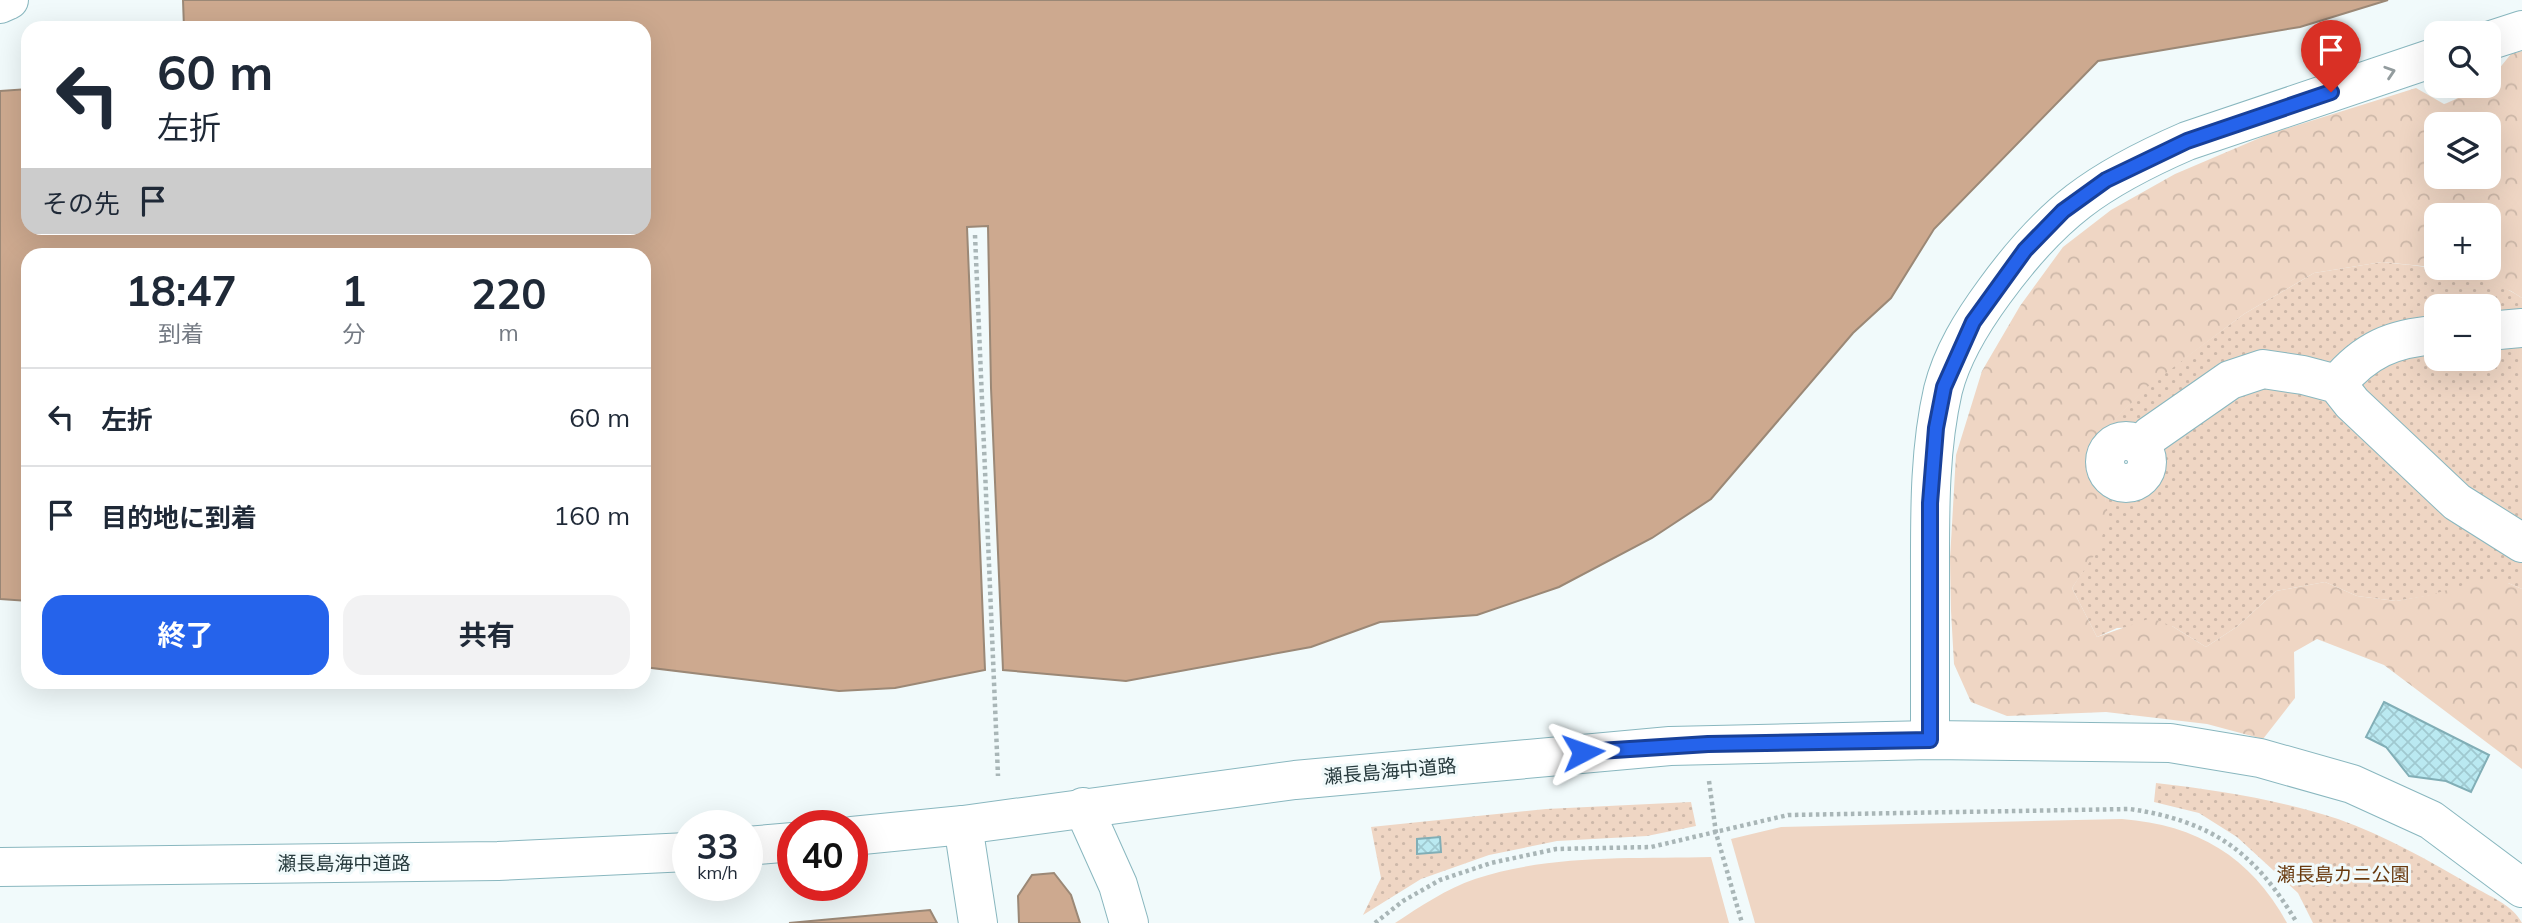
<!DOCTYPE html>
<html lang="ja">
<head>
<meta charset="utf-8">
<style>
	:root { --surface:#fff; --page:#f2f2f3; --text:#1f2937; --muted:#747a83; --line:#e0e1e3; --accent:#2563eb }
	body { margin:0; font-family:Mulish,"Noto Sans JP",sans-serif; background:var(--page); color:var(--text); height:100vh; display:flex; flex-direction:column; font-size:26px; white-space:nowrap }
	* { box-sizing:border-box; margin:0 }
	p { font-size:23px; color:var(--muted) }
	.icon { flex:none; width:38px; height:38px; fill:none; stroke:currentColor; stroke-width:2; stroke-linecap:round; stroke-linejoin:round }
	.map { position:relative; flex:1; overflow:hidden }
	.side { position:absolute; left:21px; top:248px; width:630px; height:441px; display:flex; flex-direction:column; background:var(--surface); border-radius:21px; box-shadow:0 7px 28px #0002 }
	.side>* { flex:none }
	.guide { position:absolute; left:21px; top:21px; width:630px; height:214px; border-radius:21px; box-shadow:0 7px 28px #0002; background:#fff; color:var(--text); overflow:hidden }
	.tools { position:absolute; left:2424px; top:21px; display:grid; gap:14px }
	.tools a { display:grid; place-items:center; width:77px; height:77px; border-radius:14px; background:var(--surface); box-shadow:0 7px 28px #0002; font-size:35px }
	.speed { position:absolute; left:672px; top:810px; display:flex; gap:14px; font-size:35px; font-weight:700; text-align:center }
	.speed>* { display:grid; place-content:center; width:91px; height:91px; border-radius:50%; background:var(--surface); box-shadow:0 7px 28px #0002; line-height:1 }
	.speed small { font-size:18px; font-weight:400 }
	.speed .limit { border:10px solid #d22; background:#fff; color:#111 }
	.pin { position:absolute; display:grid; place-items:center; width:60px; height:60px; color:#fff; margin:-72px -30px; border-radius:50% 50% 50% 0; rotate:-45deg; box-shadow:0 0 7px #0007 }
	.pin .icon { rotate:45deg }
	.me { position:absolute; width:77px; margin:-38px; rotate:86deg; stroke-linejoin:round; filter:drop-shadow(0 0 5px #0008) }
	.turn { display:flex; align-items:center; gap:24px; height:147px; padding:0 21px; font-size:32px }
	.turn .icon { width:91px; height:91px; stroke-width:2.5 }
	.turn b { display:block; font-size:49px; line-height:60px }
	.then { display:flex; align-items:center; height:66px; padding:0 21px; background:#0003; gap:14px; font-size:26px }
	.eta { display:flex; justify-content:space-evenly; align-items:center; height:119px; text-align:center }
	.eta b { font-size:42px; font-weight:700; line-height:49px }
	.primary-button { display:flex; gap:14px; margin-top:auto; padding:14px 21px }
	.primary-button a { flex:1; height:80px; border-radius:21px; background:var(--accent); color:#fff; font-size:28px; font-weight:700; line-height:80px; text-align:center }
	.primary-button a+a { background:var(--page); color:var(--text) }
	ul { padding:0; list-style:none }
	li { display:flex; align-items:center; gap:21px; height:98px; padding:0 21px; border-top:2px solid var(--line) }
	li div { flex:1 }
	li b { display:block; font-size:26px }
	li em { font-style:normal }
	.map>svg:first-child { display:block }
	.grass { fill:url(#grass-dots) }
	.forest { fill:url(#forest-crowns); fill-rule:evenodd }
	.pitch { fill:#efd6c4 }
	.water { fill:#cda98f; stroke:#9b8876; stroke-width:2 }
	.building { fill:url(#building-cross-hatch); stroke:#81aeb6; stroke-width:2 }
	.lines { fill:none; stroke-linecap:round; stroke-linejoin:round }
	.minor-casing { stroke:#89b7bf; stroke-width:40 }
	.path { stroke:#a9b6b7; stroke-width:4.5; stroke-dasharray:3.5 3.5; stroke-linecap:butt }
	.minor { stroke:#fff; stroke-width:38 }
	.oneway { stroke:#939c9e }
	.route-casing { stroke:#184099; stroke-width:18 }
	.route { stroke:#2563eb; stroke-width:12 }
	.labels { text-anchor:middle; stroke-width:6; stroke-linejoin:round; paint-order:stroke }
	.street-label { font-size:19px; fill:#273a3d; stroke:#f1fafb }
	.park-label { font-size:19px; fill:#693a0f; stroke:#f1fafb }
</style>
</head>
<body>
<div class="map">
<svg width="2522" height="923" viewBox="0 0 2522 923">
	<defs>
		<pattern id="grass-dots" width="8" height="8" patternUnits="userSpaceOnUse" patternTransform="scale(1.75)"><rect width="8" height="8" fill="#efd6c4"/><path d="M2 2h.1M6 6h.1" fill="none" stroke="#cdb8a9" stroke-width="1.8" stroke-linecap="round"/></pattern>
		<pattern id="forest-crowns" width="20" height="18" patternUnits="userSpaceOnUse" patternTransform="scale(1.75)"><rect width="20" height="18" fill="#efd6c4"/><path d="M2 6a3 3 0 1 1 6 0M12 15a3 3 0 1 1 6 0" fill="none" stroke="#cdb8a9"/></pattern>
		<pattern id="building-cross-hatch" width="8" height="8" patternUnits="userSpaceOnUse" patternTransform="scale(1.75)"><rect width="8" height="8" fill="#bae9f1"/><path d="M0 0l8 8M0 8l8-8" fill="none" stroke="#a0c9d0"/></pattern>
	</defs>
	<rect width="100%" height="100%" fill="#f1fafb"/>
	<g class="grass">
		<path d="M2382,262C2428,267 2483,271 2522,298V321L2489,323L2488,306H2436V327L2311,368L2133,434C2118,433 2110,443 2095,440L2146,387L2244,314L2314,273Z"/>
		<path d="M2522,341V530L2483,504L2358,394L2362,371L2436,346V359H2488L2489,343Z"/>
		<path d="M2245,383L2318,391L2522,553V589L2508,583L2396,601L2357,596L2325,582L2276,591L2238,626L2206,647L2172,626L2117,628L2097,637L2072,588C2098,548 2110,534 2104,485C2124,495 2135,492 2153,479L2154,446Z"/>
		<path d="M2156,783C2217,790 2280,800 2338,819C2384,835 2430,861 2472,886C2489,896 2513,905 2522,923H2313L2298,893L2237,837L2199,813L2154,802Z"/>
		<path d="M1691,802L1696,826L1647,836L1557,841L1489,855L1421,879L1363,915L1381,878L1371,827L1546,809Z"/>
	</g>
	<path class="forest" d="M2522,51V298L2511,291L2442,268L2382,262L2314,273L2244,314L2146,388L2095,440L2106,442L2100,464L2108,515L2099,548L2072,588L2097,637L2151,618L2172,626L2206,647L2238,626L2276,591L2325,582L2357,596L2396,601L2430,595L2478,581L2508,583L2522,589V769L2384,665L2317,639L2294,652L2295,698L2263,739L2207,724L2106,712L2007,716L1971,702L1954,664L1951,611L1950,559L1956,455L1982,371L2020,306L2063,247L2111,210L2175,174L2269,134L2416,88L2444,104C2457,100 2478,86 2488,86L2489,81L2511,54ZM2436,124H2488V177H2436ZM2436,215H2488V268H2436Z"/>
	<g class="pitch">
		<path d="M2122,819C2197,825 2250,856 2287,923H1755L1731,839L1781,827Z"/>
		<path d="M1711,857L1729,923H1395C1421,906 1446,889 1475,879C1550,854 1633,859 1711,857Z"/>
	</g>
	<g class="water">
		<path d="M183,0H2388L2300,27L2098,61L1934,229L1891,298L1853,333L1711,499L1652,538L1559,587L1477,615L1380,622L1311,647L1126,681L1003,670L991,388L988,226L967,227L985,670L895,688L839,691L644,667V256H28V601L0,599V91L28,89V228H644V28H184Z"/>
		<path d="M1054,873L1071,895L1080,923H1019L1018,896L1032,875Z"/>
		<path d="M930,910L937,923H789Z"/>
	</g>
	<g class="building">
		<path d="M2384,702L2489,755L2471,792L2446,781L2409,776L2386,747L2366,737Z"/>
		<path d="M1440,837L1441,852L1417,854V839Z"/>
	</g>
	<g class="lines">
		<defs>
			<g id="minor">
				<path d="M0,4L9,0"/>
				<path d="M2488,41L2522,30"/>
				<path d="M2488,331L2522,328"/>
				<path d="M2337,384C2365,350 2393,338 2436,335"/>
				<circle cx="2126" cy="462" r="21"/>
				<path d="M2140,446L2151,435L2230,380L2263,369L2303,375L2337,384L2352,403L2457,502L2522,543"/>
				<path d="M1930,740C1930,685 1930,630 1930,575C1930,514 1929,451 1943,390C1952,354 1972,322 1994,292C2052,212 2097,180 2187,141L2436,57"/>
				<path d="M1083,807L1118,885L1129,923"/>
				<path d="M963,825L978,923"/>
				<path d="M852,836L963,825L1295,780L1670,746L1930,740L2170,743L2260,758L2352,784L2431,820L2522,888"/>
				<path d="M747,846L793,842"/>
				<path d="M0,867L498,861L688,852"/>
			</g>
		</defs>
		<use href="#minor" class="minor-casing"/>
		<g class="path">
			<path d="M975,235L998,776"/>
			<path d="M1709,781L1716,833L1742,923"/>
			<path d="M1375,923L1403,901L1440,880L1491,863L1556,849L1651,847L1788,815L2130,809C2212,821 2255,852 2297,923"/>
		</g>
		<use href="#minor" class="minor"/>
	</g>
	<defs><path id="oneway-chevron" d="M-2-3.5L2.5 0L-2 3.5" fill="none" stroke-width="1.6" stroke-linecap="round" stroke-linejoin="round" transform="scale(1.75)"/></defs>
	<use class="oneway" href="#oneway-chevron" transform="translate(2390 72) rotate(-18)"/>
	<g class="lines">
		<defs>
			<path id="route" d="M1583,752L1708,744L1930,740V503L1936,428L1944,387L1973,322L2025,250L2063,211L2106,180L2187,141L2331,92"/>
		</defs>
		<use href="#route" class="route-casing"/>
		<use href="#route" class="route"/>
	</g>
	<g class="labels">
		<g class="street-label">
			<text transform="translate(1390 771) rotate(-5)" y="7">瀬長島海中道路</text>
			<text x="344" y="870">瀬長島海中道路</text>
		</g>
		<g class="park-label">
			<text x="2343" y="881">瀬長島カニ公園</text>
		</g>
	</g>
</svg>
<div class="tools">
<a><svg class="icon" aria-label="search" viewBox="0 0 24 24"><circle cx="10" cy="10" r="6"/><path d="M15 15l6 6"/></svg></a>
<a><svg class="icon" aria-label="layers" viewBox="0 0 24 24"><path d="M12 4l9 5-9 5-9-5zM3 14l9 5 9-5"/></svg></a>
<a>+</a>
<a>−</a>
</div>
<div class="speed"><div>33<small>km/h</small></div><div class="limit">40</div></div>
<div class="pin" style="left:2331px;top:92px;background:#d93025"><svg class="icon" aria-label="arrive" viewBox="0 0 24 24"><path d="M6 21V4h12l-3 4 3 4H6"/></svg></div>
<svg class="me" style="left:1583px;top:752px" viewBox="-20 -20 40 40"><path d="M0-17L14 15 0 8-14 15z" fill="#2563eb" stroke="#fff" stroke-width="4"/></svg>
<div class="guide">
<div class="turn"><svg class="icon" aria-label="left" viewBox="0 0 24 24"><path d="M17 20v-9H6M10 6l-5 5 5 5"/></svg><div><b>60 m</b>左折</div></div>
<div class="then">その先<svg class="icon" aria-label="arrive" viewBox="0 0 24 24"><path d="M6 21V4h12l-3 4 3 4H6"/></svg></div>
</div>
<section class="side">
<div class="eta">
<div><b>18:47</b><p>到着</p></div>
<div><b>1</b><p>分</p></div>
<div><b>220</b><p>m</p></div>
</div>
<ul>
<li><svg class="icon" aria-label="left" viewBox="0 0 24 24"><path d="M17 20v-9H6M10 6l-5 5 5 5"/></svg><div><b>左折</b></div><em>60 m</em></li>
<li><svg class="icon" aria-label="arrive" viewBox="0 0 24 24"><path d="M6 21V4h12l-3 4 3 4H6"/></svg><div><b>目的地に到着</b></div><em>160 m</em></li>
</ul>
<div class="primary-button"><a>終了</a><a>共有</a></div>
</section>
</div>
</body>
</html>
